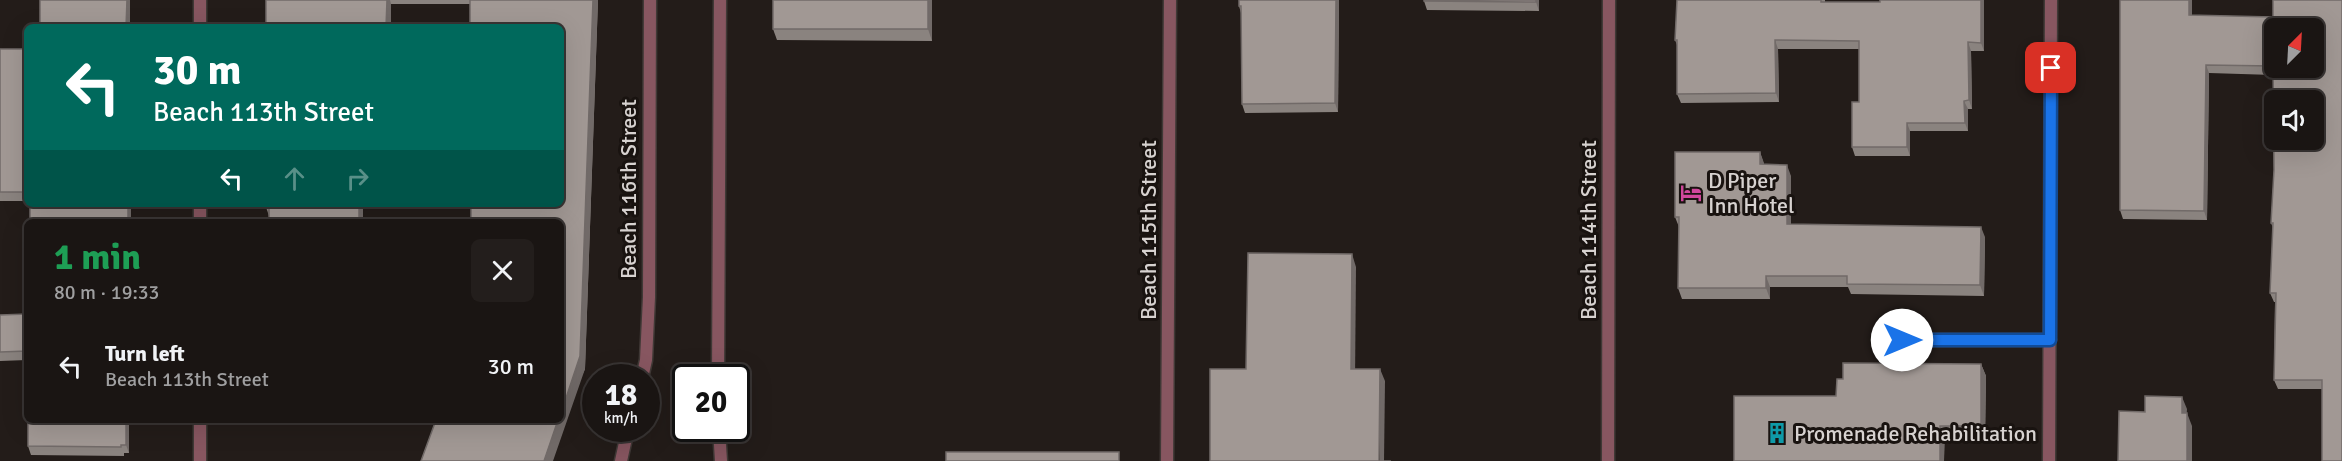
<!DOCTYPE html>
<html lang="en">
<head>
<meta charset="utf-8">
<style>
	:root { --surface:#1a1513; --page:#231e1c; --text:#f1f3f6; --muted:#9f9fa0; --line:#383433 }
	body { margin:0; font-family:Signika,sans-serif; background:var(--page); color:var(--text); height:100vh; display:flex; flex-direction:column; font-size:22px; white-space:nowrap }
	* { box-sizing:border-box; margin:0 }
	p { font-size:20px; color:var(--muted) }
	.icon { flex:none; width:33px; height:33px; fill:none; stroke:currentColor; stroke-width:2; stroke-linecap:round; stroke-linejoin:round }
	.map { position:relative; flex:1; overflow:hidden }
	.sheet { position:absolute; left:24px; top:219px; width:540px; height:204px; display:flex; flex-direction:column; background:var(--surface); border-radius:9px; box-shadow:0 6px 24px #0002,0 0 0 2px var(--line) }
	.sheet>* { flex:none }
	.top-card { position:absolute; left:24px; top:24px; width:540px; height:183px; border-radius:9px; box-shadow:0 6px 24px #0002,0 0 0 2px var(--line); background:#00695c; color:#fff; overflow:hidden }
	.needle { width:39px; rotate:24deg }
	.tools { position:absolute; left:2264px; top:18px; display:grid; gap:12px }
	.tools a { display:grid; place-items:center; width:60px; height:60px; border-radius:9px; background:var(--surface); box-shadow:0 6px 24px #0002,0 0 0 2px var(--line); font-size:30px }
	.speed { position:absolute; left:582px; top:364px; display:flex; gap:12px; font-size:30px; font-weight:700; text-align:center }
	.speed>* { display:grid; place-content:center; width:78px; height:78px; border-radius:50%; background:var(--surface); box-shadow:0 6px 24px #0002,0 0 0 2px var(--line); line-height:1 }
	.speed small { font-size:15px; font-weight:400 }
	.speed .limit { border:3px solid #111; border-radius:9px; background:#fff; color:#111 }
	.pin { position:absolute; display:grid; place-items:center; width:51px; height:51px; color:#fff; margin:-26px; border-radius:12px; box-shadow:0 3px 9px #0006 }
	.me { position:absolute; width:66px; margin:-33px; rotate:90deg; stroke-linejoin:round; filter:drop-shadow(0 0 4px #0008) }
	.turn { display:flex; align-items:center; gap:21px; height:126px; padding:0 30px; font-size:27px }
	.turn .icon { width:78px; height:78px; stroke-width:2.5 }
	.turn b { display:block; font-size:42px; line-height:51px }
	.lanes { display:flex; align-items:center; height:57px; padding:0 30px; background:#0003; justify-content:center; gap:30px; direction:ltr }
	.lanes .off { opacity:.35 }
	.round { display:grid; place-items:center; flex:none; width:63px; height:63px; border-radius:9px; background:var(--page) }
	.head { display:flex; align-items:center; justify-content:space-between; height:102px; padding:0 30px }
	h1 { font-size:36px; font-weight:700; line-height:45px; color:#1e9e55 }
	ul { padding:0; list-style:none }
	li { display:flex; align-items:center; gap:18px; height:90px; padding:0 30px }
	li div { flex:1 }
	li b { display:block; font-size:22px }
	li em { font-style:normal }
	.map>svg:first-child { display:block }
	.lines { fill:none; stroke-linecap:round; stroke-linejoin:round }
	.service-casing { stroke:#403936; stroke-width:15 }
	.minor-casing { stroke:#403936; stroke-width:15 }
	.service { stroke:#875660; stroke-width:12 }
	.minor { stroke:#875660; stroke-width:12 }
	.wall { fill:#8a837f }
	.shaded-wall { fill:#716a68 }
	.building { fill:#a19894; stroke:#716a68; stroke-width:1.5; fill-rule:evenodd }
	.route-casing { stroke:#114b97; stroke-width:15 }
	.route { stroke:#1a73e8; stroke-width:10 }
	.labels { text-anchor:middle; stroke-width:6; stroke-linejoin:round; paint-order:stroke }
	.poi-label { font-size:22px; fill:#d7d2d0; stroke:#191310; text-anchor:start }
	.street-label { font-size:22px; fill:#d7d2d0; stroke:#191310 }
</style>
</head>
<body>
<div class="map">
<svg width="2342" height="461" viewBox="0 0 2342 461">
	<rect width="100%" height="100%" fill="#231c19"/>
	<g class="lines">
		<defs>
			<path id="service" d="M1902,340H2050"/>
			<g id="minor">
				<path d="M200,27V0"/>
				<path d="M200,222V204"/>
				<path d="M642,378L646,360L649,297L650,0"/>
				<path d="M718,378L720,0"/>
				<path d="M719,429L721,461"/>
				<path d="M200,461V420"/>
				<path d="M621,461L628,429"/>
				<path d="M1167,461L1170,0"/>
				<path d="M1608,461L1609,0"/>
				<path d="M2049,461L2051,0"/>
			</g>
		</defs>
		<use href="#service" class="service-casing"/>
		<use href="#minor" class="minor-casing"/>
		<use href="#service" class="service"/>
		<use href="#minor" class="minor"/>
	</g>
	<g class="wall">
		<path d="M266,0H598L585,369L561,420L470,4H391V27H266Z"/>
		<path d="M932,0V41L777,40L773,29Z"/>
		<path d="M1339,0L1338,112L1245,113L1242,104L1241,13L1239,6Z"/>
		<path d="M1539,0V11L1427,10L1424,1Z"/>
		<path d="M1677,0H1825V2H1880V0H1984V51H1971L1972,109H1968V131H1910V156H1855L1852,147L1859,102V49H1778L1779,102L1681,103L1677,94V45L1675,40Z"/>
		<path d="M2120,0H2192V15L2273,17L2342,0L2322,389H2278L2274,380L2275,302H2274L2270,293L2273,228L2271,223L2274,170L2273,75L2209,73L2207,220L2123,219L2120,210Z"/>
		<rect x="0" y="49" width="27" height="152"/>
		<path d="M1760,152L1764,165L1791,176V224L1985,237L1984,296L1851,294L1848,287H1770V299H1682L1678,288L1679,227L1675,217Z"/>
		<path d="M265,204H391V205H363L269,216Z"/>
		<path d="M27,314V360L0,361V315Z"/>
		<path d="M1981,364L1986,376L1985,439L1945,438L1836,396L1843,379Z"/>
		<path d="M28,420H129V453H124V456L31,455L28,446Z"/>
	</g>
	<g class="shaded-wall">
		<path d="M127,0H130V27H126Z"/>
		<path d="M387,0H390L391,4V27H386Z"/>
		<path d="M593,0H598L585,369L553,461H544L558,420H561Z"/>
		<path d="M928,0H932V41L928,29Z"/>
		<path d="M1336,0H1339L1338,112L1335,103Z"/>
		<path d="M1536,0H1539V11L1536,2Z"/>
		<path d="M1981,0H1984V51L1981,43Z"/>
		<path d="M2189,0H2192V24L2189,15Z"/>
		<path d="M1775,40L1778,49L1779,102L1776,93Z"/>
		<path d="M1968,42L1971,51L1972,109L1969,100Z"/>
		<path d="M2206,65L2209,73L2207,220L2204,211Z"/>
		<path d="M1964,101L1968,109V131L1965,123Z"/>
		<path d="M1907,123L1910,131V156L1907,147Z"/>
		<path d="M1760,152L1764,163V175L1760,164Z"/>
		<path d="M1787,165L1791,176V235L1787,224Z"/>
		<rect x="128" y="204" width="3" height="18"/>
		<rect x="359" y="204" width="4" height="18"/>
		<path d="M1981,227L1985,237L1984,296L1980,285Z"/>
		<path d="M1352,254L1356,267L1355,381L1351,369Z"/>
		<path d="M1766,276L1770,287V299L1766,288Z"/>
		<path d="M1981,364L1986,376L1985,439L1981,426Z"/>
		<path d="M1380,369L1385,381L1384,461H1380Z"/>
		<path d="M2182,397L2187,409L2186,425L2182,413Z"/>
		<path d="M2187,413L2192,426V461H2187Z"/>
		<path d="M126,420H129V453L126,445Z"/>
		<path d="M1940,426L1945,438L1944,461H1940Z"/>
	</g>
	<g class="building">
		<path d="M40,0H127L126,27H40Z"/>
		<path d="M266,0H387L386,27H266Z"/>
		<path d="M470,0H593L580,356L561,413V222H471V204H561V27H470Z"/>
		<rect x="773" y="0" width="155" height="29"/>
		<path d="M1239,0H1336L1335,103L1242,104L1241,6H1239Z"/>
		<path d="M1424,0H1536V2L1424,1Z"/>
		<path d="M1677,0H1821V2H1880V0H1981V43L1968,42L1969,100L1964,101L1965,123H1907V147H1852V102H1859V41L1775,40L1776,93L1677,94V40H1675Z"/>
		<path d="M2120,0H2189V15L2273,17V0H2342V461H2322V380H2274L2276,293H2270L2273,223H2271L2274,170L2273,66L2206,65L2204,211L2120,210ZM2274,28H2313V68H2274ZM2274,100H2313V140H2274Z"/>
		<rect x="0" y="49" width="27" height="143"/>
		<path d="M1675,152H1760V164L1787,165V224L1981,227L1980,285L1847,284V276H1766V288H1678L1679,217H1675Z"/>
		<rect x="30" y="204" width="98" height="18"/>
		<path d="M265,204H359V222H269V205Z"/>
		<path d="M1248,253L1352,254L1351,369H1380L1379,461H1391H1210V369H1246Z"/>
		<path d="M27,314V351L0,352V315Z"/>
		<path d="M1843,363L1981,364V426H1940V461H1734V396H1836L1837,379H1843Z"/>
		<path d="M2145,396L2182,397V413H2187V461H2118L2119,411L2145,412Z"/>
		<path d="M28,420H126V445H121V447L28,446Z"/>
		<path d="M436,420H558L544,461H421Z"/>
		<rect x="946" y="452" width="173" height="9"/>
	</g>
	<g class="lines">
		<defs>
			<path id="route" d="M1902,340H2050L2051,68"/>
		</defs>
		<use href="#route" class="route-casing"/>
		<use href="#route" class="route"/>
	</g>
	<defs>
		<symbol id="hotel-bare" viewBox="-9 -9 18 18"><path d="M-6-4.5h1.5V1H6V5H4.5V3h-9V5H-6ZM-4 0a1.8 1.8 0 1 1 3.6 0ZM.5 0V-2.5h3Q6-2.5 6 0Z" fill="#d1479c" stroke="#191310" stroke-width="2.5" paint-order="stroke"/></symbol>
		<symbol id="building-bare" viewBox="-9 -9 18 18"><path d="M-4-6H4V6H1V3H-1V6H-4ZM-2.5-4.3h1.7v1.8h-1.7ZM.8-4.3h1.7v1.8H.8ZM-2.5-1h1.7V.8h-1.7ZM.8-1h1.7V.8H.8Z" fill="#0f9aa8" stroke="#191310" stroke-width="2.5" paint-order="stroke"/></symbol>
	</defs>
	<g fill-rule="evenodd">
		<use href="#hotel-bare" x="1676" y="178" width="30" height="30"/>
		<use href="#building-bare" x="1762" y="418" width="30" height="30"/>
	</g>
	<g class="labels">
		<g class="poi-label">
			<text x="1708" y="188">D Piper<tspan x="1708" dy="25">Inn Hotel</tspan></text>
			<text x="1794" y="441">Promenade Rehabilitation</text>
		</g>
		<g class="street-label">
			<text transform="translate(628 189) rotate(-90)" y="8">Beach 116th Street</text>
			<text transform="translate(1148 230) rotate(-90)" y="8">Beach 115th Street</text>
			<text transform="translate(1588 230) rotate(-90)" y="8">Beach 114th Street</text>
		</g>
	</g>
</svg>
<div class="tools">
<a><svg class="needle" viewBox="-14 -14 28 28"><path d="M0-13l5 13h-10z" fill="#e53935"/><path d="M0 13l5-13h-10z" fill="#9f9fa0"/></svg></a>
<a><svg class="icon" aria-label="sound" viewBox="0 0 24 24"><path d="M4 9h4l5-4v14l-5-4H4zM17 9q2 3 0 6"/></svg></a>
</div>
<div class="speed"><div>18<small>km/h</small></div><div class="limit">20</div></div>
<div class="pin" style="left:2051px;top:68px;background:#d93025"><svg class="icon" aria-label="arrive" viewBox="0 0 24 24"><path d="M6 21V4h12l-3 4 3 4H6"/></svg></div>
<svg class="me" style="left:1902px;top:340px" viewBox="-20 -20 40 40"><circle r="19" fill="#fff"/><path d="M0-13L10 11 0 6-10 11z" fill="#1a73e8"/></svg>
<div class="top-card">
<div class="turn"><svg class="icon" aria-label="left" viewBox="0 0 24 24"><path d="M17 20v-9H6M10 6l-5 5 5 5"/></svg><div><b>30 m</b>Beach 113th Street</div></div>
<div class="lanes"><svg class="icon" aria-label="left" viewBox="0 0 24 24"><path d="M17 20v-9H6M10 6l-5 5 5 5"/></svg><svg class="icon off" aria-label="ahead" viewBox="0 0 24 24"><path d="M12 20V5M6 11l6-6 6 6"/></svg><svg class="icon off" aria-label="right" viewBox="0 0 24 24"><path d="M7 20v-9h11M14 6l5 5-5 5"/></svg></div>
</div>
<section class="sheet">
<div class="head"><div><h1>1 min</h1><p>80 m · 19:33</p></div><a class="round"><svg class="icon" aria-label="close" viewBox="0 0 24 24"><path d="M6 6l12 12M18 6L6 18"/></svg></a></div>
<ul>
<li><svg class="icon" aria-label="left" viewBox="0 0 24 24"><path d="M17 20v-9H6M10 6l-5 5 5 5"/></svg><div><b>Turn left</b><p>Beach 113th Street</p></div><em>30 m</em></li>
</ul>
</section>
</div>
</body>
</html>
